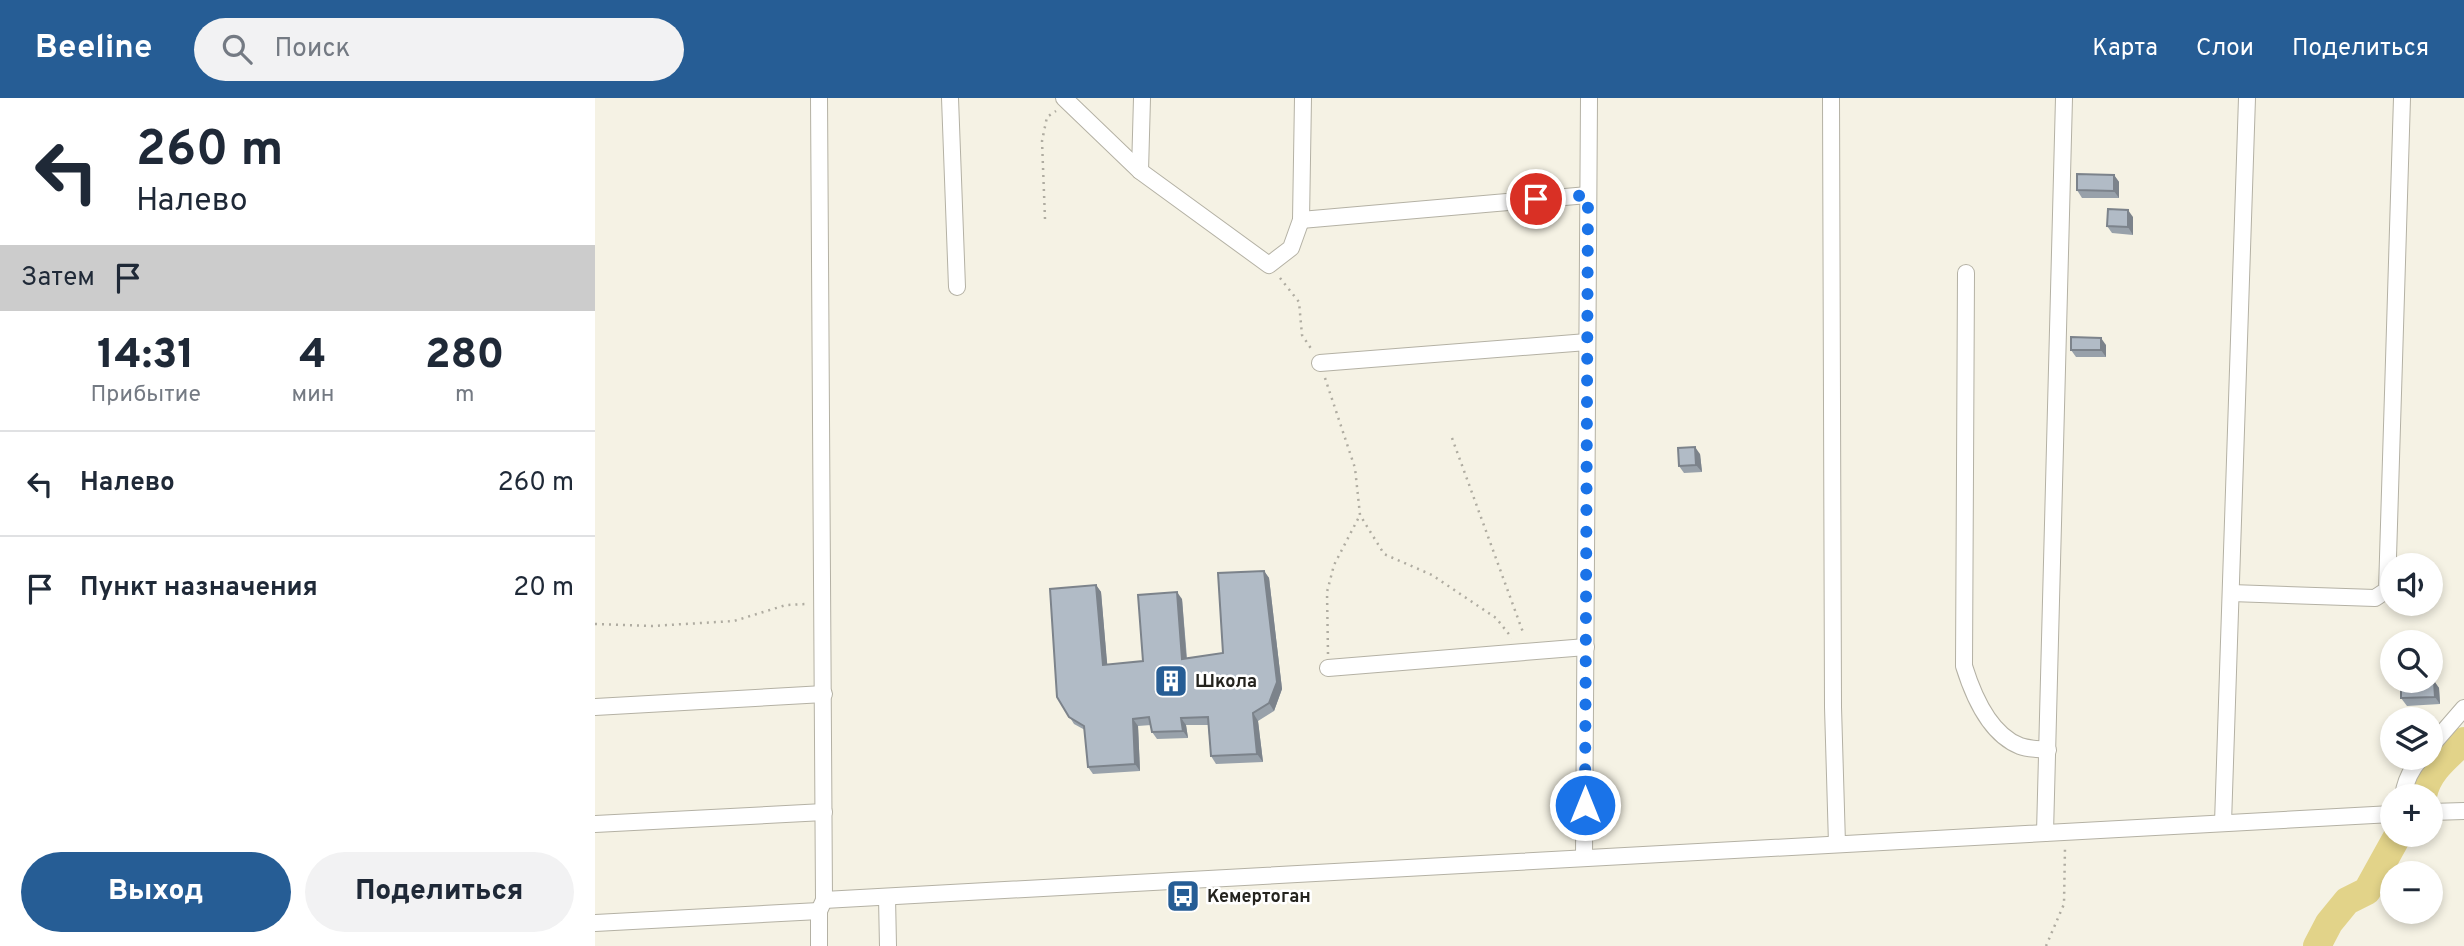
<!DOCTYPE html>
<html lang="ru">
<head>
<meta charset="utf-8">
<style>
	:root { --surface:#fff; --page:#f2f2f3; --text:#1f2937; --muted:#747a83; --line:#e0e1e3; --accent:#265d95 }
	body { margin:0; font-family:Overpass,sans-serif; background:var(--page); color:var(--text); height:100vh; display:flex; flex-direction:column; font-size:26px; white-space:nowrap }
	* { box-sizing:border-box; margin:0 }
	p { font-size:23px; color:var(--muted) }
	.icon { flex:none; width:38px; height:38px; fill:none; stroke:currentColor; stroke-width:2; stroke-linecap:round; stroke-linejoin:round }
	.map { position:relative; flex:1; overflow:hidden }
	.sheet { display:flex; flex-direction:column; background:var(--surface); width:595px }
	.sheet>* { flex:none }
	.top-card { background:#fff; color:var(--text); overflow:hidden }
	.buttons { position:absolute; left:1785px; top:455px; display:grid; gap:14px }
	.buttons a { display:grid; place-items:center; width:63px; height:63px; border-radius:50%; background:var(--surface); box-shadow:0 4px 10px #0003; font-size:35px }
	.pin { position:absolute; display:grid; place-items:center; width:60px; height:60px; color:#fff; margin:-30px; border:4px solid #fff; border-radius:50%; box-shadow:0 2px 7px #0007 }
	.me { position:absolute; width:77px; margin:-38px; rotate:0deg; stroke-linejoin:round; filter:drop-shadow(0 0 5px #0008) }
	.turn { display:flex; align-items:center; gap:24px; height:147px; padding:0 21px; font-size:32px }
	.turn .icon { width:91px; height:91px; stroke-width:2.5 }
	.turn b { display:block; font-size:49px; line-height:60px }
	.then { display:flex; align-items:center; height:66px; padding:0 21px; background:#0003; gap:14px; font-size:26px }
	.eta { display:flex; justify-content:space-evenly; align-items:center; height:119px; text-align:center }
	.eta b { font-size:42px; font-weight:800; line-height:49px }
	.action { display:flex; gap:14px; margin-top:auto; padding:14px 21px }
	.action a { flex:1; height:80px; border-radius:42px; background:var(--accent); color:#fff; font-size:28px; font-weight:800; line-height:80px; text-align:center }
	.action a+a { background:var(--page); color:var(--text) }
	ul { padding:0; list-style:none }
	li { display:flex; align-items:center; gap:21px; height:105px; padding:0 21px; border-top:2px solid var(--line) }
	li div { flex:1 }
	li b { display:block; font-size:26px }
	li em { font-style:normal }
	header { display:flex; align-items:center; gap:42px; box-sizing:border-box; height:98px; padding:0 35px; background:var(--accent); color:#fff }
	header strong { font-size:33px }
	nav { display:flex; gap:38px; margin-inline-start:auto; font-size:24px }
	.search { width:490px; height:63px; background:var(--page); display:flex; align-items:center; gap:18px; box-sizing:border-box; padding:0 24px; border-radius:38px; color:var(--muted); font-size:26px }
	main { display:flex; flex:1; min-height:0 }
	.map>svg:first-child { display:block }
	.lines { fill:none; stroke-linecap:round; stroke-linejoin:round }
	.river { stroke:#e2d389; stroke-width:28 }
	.minor-casing { stroke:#b4b1a4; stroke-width:18 }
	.path { stroke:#afaca1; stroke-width:2.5; stroke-dasharray:2 5; stroke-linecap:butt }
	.minor { stroke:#fff; stroke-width:16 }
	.wall { fill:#98a1aa }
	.shaded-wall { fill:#7c838b }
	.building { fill:#b1bbc6; stroke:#7c838b; stroke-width:2 }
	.route { stroke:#1a73e8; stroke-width:12; stroke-dasharray:0 21.6 }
	.labels { text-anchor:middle; stroke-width:5; stroke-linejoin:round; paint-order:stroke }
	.poi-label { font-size:18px; font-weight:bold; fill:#24231e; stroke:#fff; text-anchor:start }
</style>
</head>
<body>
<header>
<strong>Beeline</strong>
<div class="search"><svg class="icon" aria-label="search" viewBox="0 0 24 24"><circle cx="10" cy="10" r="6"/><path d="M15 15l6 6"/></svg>Поиск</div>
<nav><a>Карта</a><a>Слои</a><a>Поделиться</a></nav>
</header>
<main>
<section class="sheet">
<div class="top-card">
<div class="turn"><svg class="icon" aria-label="left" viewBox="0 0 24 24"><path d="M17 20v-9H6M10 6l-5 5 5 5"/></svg><div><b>260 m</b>Налево</div></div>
<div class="then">Затем<svg class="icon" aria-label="arrive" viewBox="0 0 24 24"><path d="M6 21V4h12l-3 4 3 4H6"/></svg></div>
</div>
<div class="eta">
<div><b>14:31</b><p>Прибытие</p></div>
<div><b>4</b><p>мин</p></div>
<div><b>280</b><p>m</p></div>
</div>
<ul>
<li><svg class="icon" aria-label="left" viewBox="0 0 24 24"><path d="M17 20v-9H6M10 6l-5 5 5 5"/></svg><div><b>Налево</b></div><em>260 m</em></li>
<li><svg class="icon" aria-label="arrive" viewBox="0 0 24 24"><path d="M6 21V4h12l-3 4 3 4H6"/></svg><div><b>Пункт назначения</b></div><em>20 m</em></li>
</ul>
<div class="action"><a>Выход</a><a>Поделиться</a></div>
</section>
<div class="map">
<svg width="1869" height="848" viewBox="0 0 1869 848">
	<rect width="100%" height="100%" fill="#f5f2e4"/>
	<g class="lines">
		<g class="river">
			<path d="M1828,698C1832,674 1852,659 1869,643"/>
			<path d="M1722,848L1734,825L1752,803L1772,793L1803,737"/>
		</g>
		<defs>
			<g id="minor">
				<path d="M224,0L229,802L224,813V848"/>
				<path d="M355,0L362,189"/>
				<path d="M469,0L545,73L674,167L696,150L706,122L708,0"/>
				<path d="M1236,0L1238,609L1242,746"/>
				<path d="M545,73L547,0"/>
				<path d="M706,122L993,97"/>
				<path d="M1371,175L1369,568C1378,597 1394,636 1425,648C1433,651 1444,651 1453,652"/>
				<path d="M725,265L992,244"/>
				<path d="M1636,495L1780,500L1792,492L1807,0"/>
				<path d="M733,570L991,549"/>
				<path d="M0,609L229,596"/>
				<path d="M1836,648L1869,610"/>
				<path d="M1808,698C1810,684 1816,671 1826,660"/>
				<path d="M1836,714L1869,713"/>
				<path d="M1628,725L1652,0"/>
				<path d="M0,726L229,714"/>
				<path d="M1450,735L1469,0"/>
				<path d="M989,760L994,0"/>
				<path d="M292,799L293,848"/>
				<path d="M229,802L1797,716"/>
				<path d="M0,825L224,813"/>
			</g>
		</defs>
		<use href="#minor" class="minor-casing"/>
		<g class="path">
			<path d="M450,121L447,43L452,19L461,13"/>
			<path d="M685,180L704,204L707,237L717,252"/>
			<path d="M730,280L760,370L765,417L789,456L837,477L901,520L917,540"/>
			<path d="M857,340L929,537"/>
			<path d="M0,526L57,528L139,523L191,507L211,506"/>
			<path d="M733,556L732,494L739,467L765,417"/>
			<path d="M1451,848L1469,806L1470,750"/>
		</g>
		<use href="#minor" class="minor"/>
	</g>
	<g class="wall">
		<path d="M1519,77L1524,84V100H1487L1482,92Z"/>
		<path d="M1538,119V137L1517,135L1512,128Z"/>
		<path d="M1511,247V259H1481L1476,252Z"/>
		<path d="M1105,356L1107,374L1089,375L1084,368Z"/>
		<path d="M669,473L674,480L687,591L679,613L663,623L668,664L621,666L616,658L613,627H591L593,640L562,641L557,634L556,627L543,628L545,673L498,676L493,669L490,632L479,626L462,599L501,487L506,494L512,567L548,563L587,501L592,560L628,555Z"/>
		<path d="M1839,583L1844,590L1845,606L1812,608L1806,600Z"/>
	</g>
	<g class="shaded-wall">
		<path d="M1519,77L1524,84V100L1519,93Z"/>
		<path d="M1533,112L1538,119V137L1533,129Z"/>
		<path d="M1506,240L1511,247V259L1506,252Z"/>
		<path d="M1100,349L1105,356L1107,374L1101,367Z"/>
		<path d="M669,473L674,480L687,591L679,613L674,605Z"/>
		<path d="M501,487L506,494L513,575L508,567Z"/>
		<path d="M582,494L587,501L592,568L587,561Z"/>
		<path d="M1839,583L1844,590L1845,606L1840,599Z"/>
		<path d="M658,615L663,623L668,664L662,656Z"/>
		<path d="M586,620L591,627L593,640L588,633Z"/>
		<path d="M538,621L543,628L545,673L540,666Z"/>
	</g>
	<g class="building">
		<path d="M1482,76L1519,77V93L1482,92Z"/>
		<path d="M1513,111L1533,112V129L1512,128Z"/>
		<path d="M1476,239L1506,240V252H1476Z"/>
		<path d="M1100,349L1101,367L1084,368L1083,350Z"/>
		<path d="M669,473L682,584L674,605L658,615L662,656L616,658L613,619L586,620L588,633L557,634L554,619L538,621L540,666L493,669L489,628L474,619L462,599L455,491L501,487L508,567L548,563L543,497L582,494L587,561L628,555L623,475Z"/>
		<path d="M1839,583L1840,599L1806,600V584Z"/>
	</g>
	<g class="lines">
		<path class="route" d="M941,101L993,97L990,707"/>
	</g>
	<defs>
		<symbol id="building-square" viewBox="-11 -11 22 22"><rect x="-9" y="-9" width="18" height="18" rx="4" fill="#265d95" stroke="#fff"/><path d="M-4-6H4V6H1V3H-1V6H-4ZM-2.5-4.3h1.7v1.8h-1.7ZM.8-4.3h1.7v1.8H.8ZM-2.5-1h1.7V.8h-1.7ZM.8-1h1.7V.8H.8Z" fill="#fff"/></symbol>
		<symbol id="bus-square" viewBox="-11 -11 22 22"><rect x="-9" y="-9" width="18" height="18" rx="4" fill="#265d95" stroke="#fff"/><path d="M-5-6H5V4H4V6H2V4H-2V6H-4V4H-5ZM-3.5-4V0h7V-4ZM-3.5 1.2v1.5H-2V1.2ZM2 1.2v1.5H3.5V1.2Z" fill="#fff"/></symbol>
	</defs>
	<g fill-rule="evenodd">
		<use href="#building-square" x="557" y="564" width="38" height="38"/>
		<use href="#bus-square" x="569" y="779" width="38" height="38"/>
	</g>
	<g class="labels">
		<g class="poi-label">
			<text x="600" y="589">Школа</text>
			<text x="612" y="804">Кемертоган</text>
		</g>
	</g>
</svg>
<div class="buttons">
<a><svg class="icon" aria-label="sound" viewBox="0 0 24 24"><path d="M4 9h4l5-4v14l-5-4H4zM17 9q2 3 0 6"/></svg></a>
<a><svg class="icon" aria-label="search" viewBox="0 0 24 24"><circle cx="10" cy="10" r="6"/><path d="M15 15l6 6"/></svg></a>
<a><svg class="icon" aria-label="layers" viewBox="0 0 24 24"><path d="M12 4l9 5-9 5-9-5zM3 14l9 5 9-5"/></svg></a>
<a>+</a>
<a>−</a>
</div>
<div class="pin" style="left:941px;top:101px;background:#d93025"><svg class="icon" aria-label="arrive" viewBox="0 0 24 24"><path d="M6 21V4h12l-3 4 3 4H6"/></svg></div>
<svg class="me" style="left:990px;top:707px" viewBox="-20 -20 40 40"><circle r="17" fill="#1a73e8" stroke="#fff" stroke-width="3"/><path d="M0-11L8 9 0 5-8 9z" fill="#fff"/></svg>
</div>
</main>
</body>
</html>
